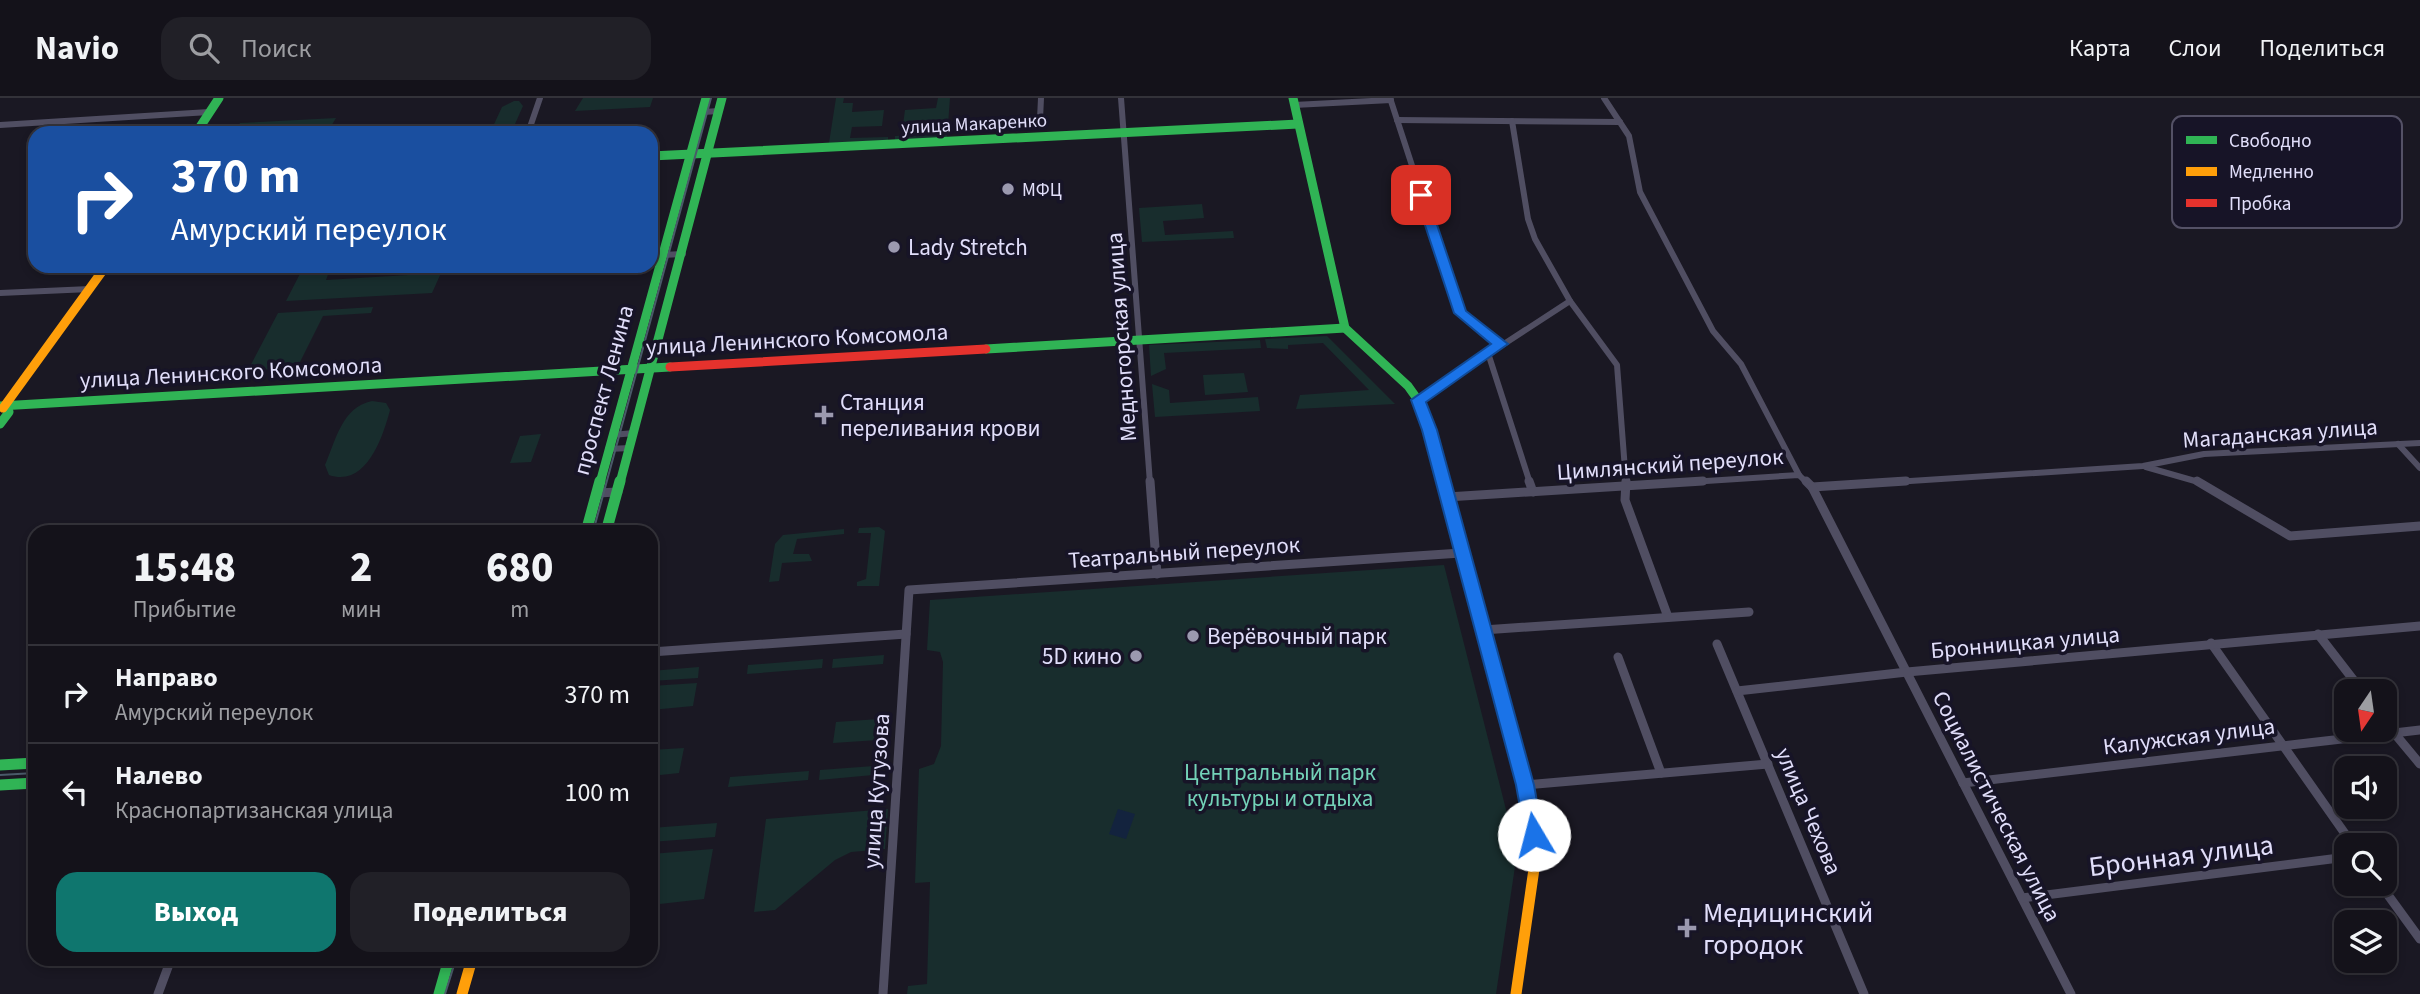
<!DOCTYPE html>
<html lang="ru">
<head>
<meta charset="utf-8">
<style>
	:root { --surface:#14121a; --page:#212027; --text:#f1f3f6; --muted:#9d9ea2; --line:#333239; --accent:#0f766e }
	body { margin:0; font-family:"Source Sans 3",sans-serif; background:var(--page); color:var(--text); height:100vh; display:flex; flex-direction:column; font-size:26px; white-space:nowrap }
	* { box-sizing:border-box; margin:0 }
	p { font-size:23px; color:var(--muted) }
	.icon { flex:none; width:38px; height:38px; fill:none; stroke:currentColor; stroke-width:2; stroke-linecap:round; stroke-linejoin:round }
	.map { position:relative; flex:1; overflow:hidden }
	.side { position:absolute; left:28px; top:427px; width:630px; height:441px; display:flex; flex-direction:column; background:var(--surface); border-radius:21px; box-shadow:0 4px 10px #0003,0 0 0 2px var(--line) }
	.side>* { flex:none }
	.guide { position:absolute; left:28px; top:28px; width:630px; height:147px; border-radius:21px; box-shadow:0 4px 10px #0003,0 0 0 2px var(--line); background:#1a4fa0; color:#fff; overflow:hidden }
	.needle { width:46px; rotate:193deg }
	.controls { position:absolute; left:2334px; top:581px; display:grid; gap:14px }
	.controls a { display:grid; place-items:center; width:63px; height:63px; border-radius:14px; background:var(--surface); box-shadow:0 4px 10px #0003,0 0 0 2px var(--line); font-size:35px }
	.pin { position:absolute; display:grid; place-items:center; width:60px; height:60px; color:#fff; margin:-30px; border-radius:14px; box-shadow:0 4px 10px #0006 }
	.me { position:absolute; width:77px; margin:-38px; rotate:352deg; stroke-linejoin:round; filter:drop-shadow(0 0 5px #0008) }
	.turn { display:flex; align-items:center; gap:24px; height:147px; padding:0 28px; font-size:32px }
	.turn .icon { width:91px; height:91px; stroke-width:2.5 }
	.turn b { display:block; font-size:49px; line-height:60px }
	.eta { display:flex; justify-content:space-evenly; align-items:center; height:119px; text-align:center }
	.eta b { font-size:42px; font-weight:800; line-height:49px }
	.cta { display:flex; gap:14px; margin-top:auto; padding:14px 28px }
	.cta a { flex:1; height:80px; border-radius:21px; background:var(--accent); color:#fff; font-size:28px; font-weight:800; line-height:80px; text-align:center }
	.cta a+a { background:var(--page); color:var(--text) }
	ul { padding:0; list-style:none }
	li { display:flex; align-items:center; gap:21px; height:98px; padding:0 28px; border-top:2px solid var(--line) }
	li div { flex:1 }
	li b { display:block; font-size:26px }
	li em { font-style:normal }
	header { display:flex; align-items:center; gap:42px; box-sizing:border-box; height:98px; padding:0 35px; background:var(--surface); border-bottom:2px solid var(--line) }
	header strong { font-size:33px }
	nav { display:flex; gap:38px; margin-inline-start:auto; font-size:24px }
	.search { width:490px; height:63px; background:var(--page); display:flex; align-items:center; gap:18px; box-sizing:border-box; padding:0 24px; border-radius:21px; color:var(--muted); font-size:26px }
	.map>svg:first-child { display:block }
	.green { fill:#182d2d }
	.water { fill:#13233e }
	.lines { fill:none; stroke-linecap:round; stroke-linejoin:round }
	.street-far1 { stroke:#504e62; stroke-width:6 }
	.street { stroke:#504e62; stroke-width:9 }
	.fast-far1 { stroke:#30b455; stroke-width:9 }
	.fast { stroke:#30b455; stroke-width:11 }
	.slow-far1 { stroke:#ff9f0a; stroke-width:9 }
	.slow { stroke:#ff9f0a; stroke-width:11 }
	.jam { stroke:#e5322d; stroke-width:9 }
	.tram { stroke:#4a5a69; stroke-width:2 }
	.route { fill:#1a73e8; stroke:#114b97; stroke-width:2 }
	.poi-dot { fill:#9b99af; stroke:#171427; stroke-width:2.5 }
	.labels { text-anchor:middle; stroke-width:7; stroke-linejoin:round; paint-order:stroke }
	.far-street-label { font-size:19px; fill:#e1defa; stroke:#171427 }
	.far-poi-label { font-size:19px; fill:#e1defa; stroke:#171427; text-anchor:start }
	.poi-label { font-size:23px; fill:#e1defa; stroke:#171427; text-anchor:start }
	.street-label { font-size:23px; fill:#e1defa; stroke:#171427 }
	.park-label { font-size:23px; fill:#73d2b8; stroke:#171427 }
	.near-street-label { font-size:28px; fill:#e1defa; stroke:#171427 }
	.near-poi-label { font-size:28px; fill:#e1defa; stroke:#171427; text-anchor:start }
	.key { fill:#171427; stroke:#545166; stroke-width:2 }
	.key-label { font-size:19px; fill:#e1defa }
</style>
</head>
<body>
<header>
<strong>Navio</strong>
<div class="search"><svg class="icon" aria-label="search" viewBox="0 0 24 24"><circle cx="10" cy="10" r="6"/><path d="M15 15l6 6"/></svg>Поиск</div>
<nav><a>Карта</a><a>Слои</a><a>Поделиться</a></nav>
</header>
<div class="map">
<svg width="2420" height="896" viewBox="0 0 2420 896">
	<rect width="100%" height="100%" fill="#1a1823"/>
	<g class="green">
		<path d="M583,0H653L650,9L575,13Z"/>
		<path d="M836,0H844L843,5H853L852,14L884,12L882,28L852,29L850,40L888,39V42L829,45Z"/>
		<path d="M938,0H950L947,40L895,42V38L933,36L934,26L903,27L905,12L936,10Z"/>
		<path d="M514,3H519L523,8L511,35H490L502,9Z"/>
		<path d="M336,20L327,35H233L240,25Z"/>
		<path d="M1202,106L1204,120L1163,123L1165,137L1233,133L1234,140L1142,144L1139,110Z"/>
		<path d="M304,168H331L326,182L441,175L432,195L286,203Z"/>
		<path d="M373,209L371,215L323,218L300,264L246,276L278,215Z"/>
		<path d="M1327,238L1395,306L1296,311L1300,297L1369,292L1323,245L1288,247V251L1267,250L1265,241Z"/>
		<path d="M1260,242L1261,250L1164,255L1166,271L1151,278L1149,247Z"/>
		<path d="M1244,275L1248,294L1205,297L1203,277Z"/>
		<path d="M1152,286L1169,292L1170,305L1258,299L1260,313L1155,319Z"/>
		<path d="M372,303L386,305L390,312C383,339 366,390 329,377L325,367C336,342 342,309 372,303Z"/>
		<path d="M541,336L531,364L510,365L520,338Z"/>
		<path d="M879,429L885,433L879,488H857V484L866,481L871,435H858L859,430Z"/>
		<path d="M844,431V436L797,441L793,456H809L812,463L782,465L779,483L769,484L775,446L783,437Z"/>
		<path d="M1444,467L1517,755L1496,896H907L908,888L927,886L930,784L915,785L919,671L934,666L941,648L943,564L940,554L927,552L930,502Z"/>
		<path d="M884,557L883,566L832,570L833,561Z"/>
		<path d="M823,561L822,570L747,576L748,567Z"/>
		<path d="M699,569L698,580L651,583V573Z"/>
		<path d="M697,585L693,608L651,612V588Z"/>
		<path d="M879,621L878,642L833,645L836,624Z"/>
		<path d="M684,650L679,675L651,678V652Z"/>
		<path d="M874,668L873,677L819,682L820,672Z"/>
		<path d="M809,673L808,682L728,689L730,679Z"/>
		<path d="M888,711L885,751L851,754L835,762L775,812L754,814L766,721Z"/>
		<path d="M717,725L715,739L651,744V730Z"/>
		<path d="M713,751L704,801L651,807V756Z"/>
	</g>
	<path class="water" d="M1118,711L1135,716L1126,741L1109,736Z"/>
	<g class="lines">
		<g class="street-far1">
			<path d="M1121,0L1150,385"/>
			<path d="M1390,0L1460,215L1501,246"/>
			<path d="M1604,0L1629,38L1640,94L1713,233L1741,266L1799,377"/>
			<path d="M1294,7L1391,2"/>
			<path d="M703,14L719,13"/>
			<path d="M1040,21L1041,0"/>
			<path d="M1397,22L1620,24"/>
			<path d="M1512,23L1528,121L1535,141L1570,203L1617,267L1626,385"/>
			<path d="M0,27L209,14"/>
			<path d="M528,35L540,0"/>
			<path d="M662,157L683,156"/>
			<path d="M0,195L90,191"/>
			<path d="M1488,255L1530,385"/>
			<path d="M1418,302L1570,203"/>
			<path d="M612,337L634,335"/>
			<path d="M2398,346L2420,370"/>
			<path d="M608,351L630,350"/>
			<path d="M2146,369L2202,385"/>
			<path d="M1675,385L1799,377L1807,385"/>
			<path d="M1879,385L2143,368L2204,356L2420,345"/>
		</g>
		<g class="street">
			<path d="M1150,383L1157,476"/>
			<path d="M1529,383L1533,394"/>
			<path d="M1626,383L1625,402L1668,519"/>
			<path d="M1806,383L1812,389L1906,383"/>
			<path d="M2197,383L2290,438L2420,428"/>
			<path d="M1812,389L2071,896"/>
			<path d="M597,395L618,394"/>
			<path d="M1447,399L1703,383"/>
			<path d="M1483,532L1749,514"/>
			<path d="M2318,536L2362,593"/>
			<path d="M2211,545L2353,747"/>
			<path d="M1717,546L1864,896"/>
			<path d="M651,554L906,536"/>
			<path d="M1618,559L1661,675"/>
			<path d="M1737,593L1907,574L2420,528"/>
			<path d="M2385,624L2420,666"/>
			<path d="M1963,685L2420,632"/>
			<path d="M1525,687L1768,666"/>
			<path d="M2380,786L2420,841"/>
			<path d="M2022,800L2347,759"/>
			<path d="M158,896L171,861"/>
			<path d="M883,896L909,492L1461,455"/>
		</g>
		<g class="fast-far1">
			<path d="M1293,0L1345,230L1408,288L1418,302L1430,332L1444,385"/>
			<path d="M196,35L219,0"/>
			<path d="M651,58L1298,26"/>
			<path d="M986,251L1345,230"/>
			<path d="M0,308L670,269"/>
			<path d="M0,326L9,314L7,308"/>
			<path d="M600,385L706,0"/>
			<path d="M620,385L722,0"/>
		</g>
		<g class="fast">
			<path d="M1444,383L1501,597"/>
			<path d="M586,434L600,383"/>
			<path d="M606,434L620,383"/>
			<path d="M0,667L35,665"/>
			<path d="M0,687L35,685"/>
			<path d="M439,896L449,861"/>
		</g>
		<path class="slow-far1" d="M3,310L106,168"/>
		<g class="slow">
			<path d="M1501,597L1532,717L1536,757L1516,896"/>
			<path d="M462,896L472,861"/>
		</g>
		<path class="jam" d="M670,269L986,251"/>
		<g class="tram">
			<path d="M593,434L711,0"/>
			<path d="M0,677L35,675"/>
			<path d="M445,896L456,861"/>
		</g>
	</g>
	<path class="route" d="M1421,93L1427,97L1466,213L1508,246L1426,304L1437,332L1534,687L1543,737L1541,743L1534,745L1527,743L1525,737L1516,687L1422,332L1411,302L1491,246L1454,215L1415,97Z"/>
	<g class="poi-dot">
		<circle cx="1008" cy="91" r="7"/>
		<circle cx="894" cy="149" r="7"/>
		<path d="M820.5 306.5h7v7h7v7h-7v7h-7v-7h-7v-7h7z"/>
		<circle cx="1193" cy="538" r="7"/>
		<circle cx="1136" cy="558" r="7"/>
		<path d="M1683.5 819.5h7v7h7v7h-7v7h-7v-7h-7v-7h7z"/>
	</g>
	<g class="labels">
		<g class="far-street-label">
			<text transform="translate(974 25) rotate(-3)" y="7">улица Макаренко</text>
		</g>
		<g class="far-poi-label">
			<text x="1022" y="98">МФЦ</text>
		</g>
		<g class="poi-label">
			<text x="908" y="157">Lady Stretch</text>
			<text x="840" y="312">Станция<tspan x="840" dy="26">переливания крови</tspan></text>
			<text x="1207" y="546">Верёвочный парк</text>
			<text x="1122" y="566" text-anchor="end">5D кино</text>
		</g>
		<g class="street-label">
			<text transform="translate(1121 239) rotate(-94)" y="8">Медногорская улица</text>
			<text transform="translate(797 241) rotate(-3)" y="8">улица Ленинского Комсомола</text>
			<text transform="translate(231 274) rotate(-3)" y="8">улица Ленинского Комсомола</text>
			<text transform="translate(603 292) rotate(-75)" y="8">проспект Ленина</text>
			<text transform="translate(2280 335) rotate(-4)" y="8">Магаданская улица</text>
			<text transform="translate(1670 366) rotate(-4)" y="8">Цимлянский переулок</text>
			<text transform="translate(1184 454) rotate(-4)" y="8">Театральный переулок</text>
			<text transform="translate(2025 544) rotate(-5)" y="8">Бронницкая улица</text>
			<text transform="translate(2189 638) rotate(-7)" y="8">Калужская улица</text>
			<text transform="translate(876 693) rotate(-86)" y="8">улица Кутузова</text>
			<text transform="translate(1997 708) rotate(63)" y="8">Социалистическая улица</text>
			<text transform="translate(1809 713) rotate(67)" y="8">улица Чехова</text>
		</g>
		<g class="park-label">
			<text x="1280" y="682">Центральный парк<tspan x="1280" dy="26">культуры и отдыха</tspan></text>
		</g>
		<g class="near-street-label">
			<text transform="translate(2181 757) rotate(-7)" y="10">Бронная улица</text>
		</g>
		<g class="near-poi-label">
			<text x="1703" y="824">Медицинский<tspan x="1703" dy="32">городок</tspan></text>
		</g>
	</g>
	<rect x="2172" y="18" width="230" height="112" rx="10" class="key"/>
	<rect x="2186" y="38" width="31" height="8" fill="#30b455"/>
	<rect x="2186" y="69" width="31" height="9" fill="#ff9f0a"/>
	<rect x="2186" y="101" width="31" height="8" fill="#e5322d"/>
	<g class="key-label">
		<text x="2229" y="49">Свободно</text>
		<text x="2229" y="80">Медленно</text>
		<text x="2229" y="112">Пробка</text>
	</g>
</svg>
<div class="controls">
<a><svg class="needle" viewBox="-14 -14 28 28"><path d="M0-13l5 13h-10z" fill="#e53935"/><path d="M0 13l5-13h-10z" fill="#9d9ea2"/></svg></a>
<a><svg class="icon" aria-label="sound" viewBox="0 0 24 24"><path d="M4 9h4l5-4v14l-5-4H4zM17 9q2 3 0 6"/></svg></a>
<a><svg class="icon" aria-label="search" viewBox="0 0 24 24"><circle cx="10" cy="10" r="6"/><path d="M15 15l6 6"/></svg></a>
<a><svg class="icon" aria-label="layers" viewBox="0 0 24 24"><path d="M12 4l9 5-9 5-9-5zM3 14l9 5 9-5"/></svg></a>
</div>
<div class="pin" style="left:1421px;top:97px;background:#d93025"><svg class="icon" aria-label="arrive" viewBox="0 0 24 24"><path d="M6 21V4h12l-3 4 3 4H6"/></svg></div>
<svg class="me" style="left:1534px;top:737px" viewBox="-20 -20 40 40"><circle r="19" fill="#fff"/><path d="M0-13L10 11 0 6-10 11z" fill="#1a73e8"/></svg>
<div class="guide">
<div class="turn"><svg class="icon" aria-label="right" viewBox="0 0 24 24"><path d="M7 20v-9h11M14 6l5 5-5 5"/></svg><div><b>370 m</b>Амурский переулок</div></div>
</div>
<section class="side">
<div class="eta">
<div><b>15:48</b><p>Прибытие</p></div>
<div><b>2</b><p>мин</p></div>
<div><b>680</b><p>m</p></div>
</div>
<ul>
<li><svg class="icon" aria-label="right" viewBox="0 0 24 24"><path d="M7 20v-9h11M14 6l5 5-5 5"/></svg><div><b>Направо</b><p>Амурский переулок</p></div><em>370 m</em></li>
<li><svg class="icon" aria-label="left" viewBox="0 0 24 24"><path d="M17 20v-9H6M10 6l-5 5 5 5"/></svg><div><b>Налево</b><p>Краснопартизанская улица</p></div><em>100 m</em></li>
</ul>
<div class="cta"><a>Выход</a><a>Поделиться</a></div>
</section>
</div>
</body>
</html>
